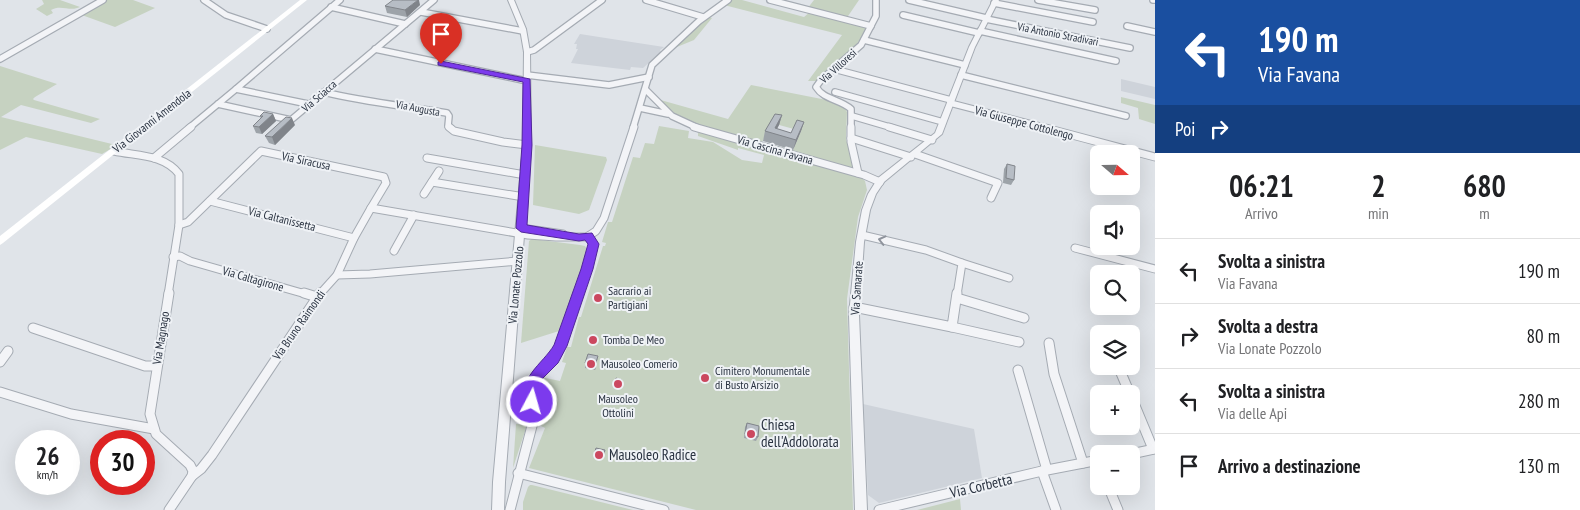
<!DOCTYPE html>
<html lang="it">
<head>
<meta charset="utf-8">
<style>
	:root { --surface:#fff; --page:#f2f2f2; --text:#202124; --muted:#757577; --line:#e0e0e0 }
	body { margin:0; font-family:"PT Sans Narrow",sans-serif; background:var(--page); color:var(--text); height:100vh; display:flex; flex-direction:column; font-size:19px; white-space:nowrap }
	* { box-sizing:border-box; margin:0 }
	p { font-size:16px; color:var(--muted) }
	.icon { flex:none; width:28px; height:28px; fill:none; stroke:currentColor; stroke-width:2; stroke-linecap:round; stroke-linejoin:round }
	.map { position:relative; flex:1; overflow:hidden }
	.side { display:flex; flex-direction:column; background:var(--surface); width:425px }
	.side>* { flex:none }
	.guide { background:#1a4fa0; color:#fff; overflow:hidden }
	.needle { width:32px; rotate:110deg }
	.fabs { position:absolute; left:1090px; top:145px; display:grid; gap:10px }
	.fabs a { display:grid; place-items:center; width:50px; height:50px; border-radius:8px; background:var(--surface); box-shadow:0 5px 20px #0002; font-size:25px }
	.speed { position:absolute; left:15px; top:430px; display:flex; gap:10px; font-size:25px; font-weight:700; text-align:center }
	.speed>* { display:grid; place-content:center; width:65px; height:65px; border-radius:50%; background:var(--surface); box-shadow:0 5px 20px #0002; line-height:1 }
	.speed small { font-size:12px; font-weight:400 }
	.speed .limit { border:8px solid #d22; background:#fff; color:#111 }
	.pin { position:absolute; display:grid; place-items:center; width:42px; height:42px; color:#fff; margin:-51px -21px; border-radius:50% 50% 50% 0; rotate:-45deg; box-shadow:0 0 5px #0007 }
	.pin .icon { rotate:45deg }
	.me { position:absolute; width:55px; margin:-28px; rotate:6deg; stroke-linejoin:round; filter:drop-shadow(0 0 4px #0008) }
	.turn { display:flex; align-items:center; gap:18px; height:105px; padding:0 20px; font-size:22px }
	.turn .icon { width:65px; height:65px; stroke-width:2.5 }
	.turn b { display:block; font-size:35px; line-height:42px }
	.then { display:flex; align-items:center; height:48px; padding:0 20px; background:#0003; gap:10px; font-size:19px }
	.eta { display:flex; justify-content:space-evenly; align-items:center; height:85px; text-align:center }
	.eta b { font-size:30px; font-weight:700; line-height:35px }
	ul { padding:0; list-style:none }
	li { display:flex; align-items:center; gap:15px; height:65px; padding:0 20px; border-top:1px solid var(--line) }
	li div { flex:1 }
	li b { display:block; font-size:19px }
	li em { font-style:normal }
	main { display:flex; flex:1; min-height:0 }
	.map>svg:first-child { display:block }
	.built { fill:#ced3da }
	.green { fill:#c6d2c1; fill-rule:evenodd }
	.lines { fill:none; stroke-linecap:round; stroke-linejoin:round }
	.minor-far2-casing { stroke:#a5abb3; stroke-width:8 }
	.minor-far1-casing { stroke:#a5abb3; stroke-width:9 }
	.minor-casing { stroke:#a5abb3; stroke-width:11 }
	.tertiary-casing { stroke:#a5abb3; stroke-width:2 }
	.minor-far2 { stroke:#f3f4f7; stroke-width:5.5 }
	.minor-far1 { stroke:#f3f4f7; stroke-width:7 }
	.minor { stroke:#f3f4f7; stroke-width:9 }
	.tertiary { fill:#f3f4f7; fill-rule:evenodd }
	.secondary { fill:#fff; fill-rule:evenodd }
	.wall { fill:#9da3a9 }
	.shaded-wall { fill:#80848a }
	.building { fill:#b7bdc5; stroke:#80848a }
	.oneway { stroke:#8e939c }
	.route { fill:#7c3aed; stroke:#51269a }
	.poi-dot { fill:#cb485f; stroke:#eff2f6; stroke-width:2 }
	.labels { text-anchor:middle; stroke-width:4; stroke-linejoin:round; paint-order:stroke }
	.far-street-label { font-size:11px; fill:#293240; stroke:#eff2f6 }
	.street-label { font-size:12px; fill:#293240; stroke:#eff2f6 }
	.poi-label { font-size:12px; fill:#293240; stroke:#eff2f6; text-anchor:start }
	.near-poi-label { font-size:15px; fill:#293240; stroke:#eff2f6; text-anchor:start }
	.near-street-label { font-size:15px; fill:#293240; stroke:#eff2f6 }
</style>
</head>
<body>
<main>
<div class="map">
<svg width="1155" height="510" viewBox="0 0 1155 510">
	<rect width="100%" height="100%" fill="#e0e4e9"/>
	<g class="built">
		<path d="M580,34L612,39L664,47L660,50L661,52L643,68L631,67L630,70L571,63L578,49H576L577,44H574Z"/>
		<path d="M1121,79L1155,87V99L1121,91Z"/>
		<path d="M863,404L974,429L982,478L879,503L868,495Z"/>
	</g>
	<g class="green">
		<path d="M42,0H60L80,7C70,12 61,4 51,10L53,13L47,16L36,9L44,4Z"/>
		<path d="M105,0H133L155,8L115,27L79,14Z"/>
		<path d="M732,0H742L804,17L810,12L867,27C856,52 836,64 816,81H808L842,35L724,5Z"/>
		<path d="M814,0H859L846,19L807,9Z"/>
		<path d="M708,17L712,18L694,40L672,49Z"/>
		<path d="M0,66L57,84L35,97L33,99L34,100L100,119L91,123L21,105L1,117L112,144L115,145L114,147L102,154L26,137L0,150Z"/>
		<path d="M751,85L842,103L847,112L846,139L855,171L692,125L665,108L657,99L728,119ZM772,123L801,131L793,150L762,142Z"/>
		<path d="M1121,97L1155,105V124L1139,119L1138,108L1121,103Z"/>
		<path d="M659,126L689,131L688,138L713,142L742,160L762,163L764,155L738,148V150L698,136V133L701,132L861,177L865,181L867,190L858,217L847,299L853,510H696L529,468L545,428L541,426L544,416L548,417L554,398L536,393L541,377L560,381L566,363L562,362L567,347H571L579,317H581L603,246H605L606,243L602,242L608,222H612L633,157L640,158L645,143L654,144Z"/>
		<path d="M535,145L606,157L607,160L589,210L579,214L533,205Z"/>
		<path d="M532,239L580,245L585,246L588,251L559,331L521,343L529,241Z"/>
		<path d="M516,424L527,425L513,468Z"/>
		<path d="M530,485H532L633,510H523V502L528,487Z"/>
		<path d="M960,499L961,510H917Z"/>
	</g>
	<g class="lines">
		<defs>
			<g id="minor-far2">
				<path d="M204,0L226,15L267,29"/>
				<path d="M646,0L703,17"/>
				<path d="M770,0L871,26"/>
				<path d="M909,0L986,18"/>
				<path d="M1038,0L1095,10"/>
				<path d="M1153,0H1155"/>
				<path d="M994,3L1093,22"/>
				<path d="M331,7L405,24"/>
				<path d="M421,12L523,31"/>
				<path d="M903,15L979,33"/>
				<path d="M986,19L1130,48"/>
				<path d="M1127,26L1155,32"/>
				<path d="M980,31L1116,61"/>
				<path d="M864,40L965,65"/>
				<path d="M375,49L527,81"/>
				<path d="M527,52L534,50L602,0"/>
				<path d="M0,59L103,0"/>
				<path d="M834,69L951,100"/>
				<path d="M527,75L609,85L649,77"/>
				<path d="M961,75L1126,116"/>
				<path d="M646,90L672,116L698,128"/>
				<path d="M324,92C364,102 406,106 447,113L449,116L448,126L451,128"/>
				<path d="M835,92L943,122"/>
				<path d="M950,103L1047,128"/>
				<path d="M218,104L291,120L434,0"/>
				<path d="M308,104L236,89L340,0"/>
				<path d="M640,108L668,114"/>
				<path d="M852,116L893,128"/>
				<path d="M189,128L236,89"/>
				<path d="M633,128L652,65L699,21L728,0"/>
				<path d="M851,128V109C840,99 824,100 816,87L821,80L861,45L876,16V0"/>
			</g>
			<g id="minor-far1">
				<path d="M449,127L454,131L503,142L527,145"/>
				<path d="M694,127L864,175L880,182"/>
				<path d="M851,127V142L858,173"/>
				<path d="M889,127L932,140"/>
				<path d="M1042,127L1155,157"/>
				<path d="M851,138L911,157"/>
				<path d="M114,151C136,156 164,154 179,174V225L168,295"/>
				<path d="M915,154L998,183L991,198"/>
				<path d="M154,158L191,127"/>
				<path d="M427,158L525,175"/>
				<path d="M432,182L524,197"/>
				<path d="M424,194L439,171"/>
				<path d="M210,201L354,238"/>
				<path d="M179,225L188,222L261,151L384,177L386,183L371,208L528,235L556,237H587L596,231L604,218L634,127"/>
				<path d="M521,228L563,234"/>
				<path d="M862,235L926,250L962,263L957,295"/>
				<path d="M1075,248L1155,269"/>
				<path d="M394,251L414,215"/>
				<path d="M173,257L180,256L190,261L309,295"/>
				<path d="M962,263L1009,278"/>
				<path d="M337,275L354,238L371,208"/>
				<path d="M319,295L337,275L370,274L518,261"/>
				<path d="M578,295L593,250V244L588,236"/>
			</g>
			<g id="minor">
				<path d="M169,293L150,414L156,434L190,465L193,471L192,476L169,510"/>
				<path d="M304,293L317,297"/>
				<path d="M957,298L1024,318"/>
				<path d="M854,307L952,327L957,293"/>
				<path d="M952,327L1019,342"/>
				<path d="M33,328L145,366H156"/>
				<path d="M1049,343L1054,374L1083,463"/>
				<path d="M0,362L8,351"/>
				<path d="M1118,366L1130,394"/>
				<path d="M1018,370L1047,470"/>
				<path d="M0,392L71,414L154,429"/>
				<path d="M1131,396L1153,449"/>
				<path d="M1131,454L1155,449"/>
				<path d="M1042,471L1056,510"/>
				<path d="M518,473L664,510"/>
				<path d="M192,476L201,469L212,455L320,293"/>
				<path d="M1108,486L1118,510"/>
				<path d="M510,510L533,422L532,384L536,376L553,359L560,346L578,293"/>
				<path d="M879,510L1042,471L1099,460"/>
			</g>
			<g id="tertiary">
				<path d="M508,0H514L526,29L530,52L531,145L505,482L504,510H492L493,482L523,145L524,52L520,29Z"/>
				<path d="M993,0H999L975,47L942,134L884,182L876,194L870,210L864,242L859,315L867,510H855L849,315L856,242L862,210L868,194L878,178L935,133L969,47Z"/>
			</g>
		</defs>
		<use href="#minor-far2" class="minor-far2-casing"/>
		<use href="#minor-far1" class="minor-far1-casing"/>
		<use href="#minor" class="minor-casing"/>
		<use href="#tertiary" class="tertiary-casing"/>
		<use href="#minor-far2" class="minor-far2"/>
		<use href="#minor-far1" class="minor-far1"/>
		<use href="#minor" class="minor"/>
		<use href="#tertiary" class="tertiary"/>
		<path class="secondary" d="M300,0H307L3,243L0,245V236Z"/>
	</g>
	<g class="wall">
		<path d="M420,5L407,17L387,13L385,6Z"/>
		<path d="M273,114L276,121L262,134L256,133L253,126L261,118L260,116Z"/>
		<path d="M782,115L779,125L777,129L791,133L804,122L801,131L793,150L763,141L765,131Z"/>
		<path d="M295,125L275,145L269,143L265,136Z"/>
		<path d="M1007,164L1014,180L1011,185L1003,183L1004,169Z"/>
		<path d="M597,361L595,370L585,368V363Z"/>
		<path d="M616,378L622,380L621,387L614,386Z"/>
		<path d="M747,423L758,437L756,441L744,438L745,427Z"/>
		<path d="M605,450L603,459L594,457V455Z"/>
		<path d="M677,451L683,453L682,461L675,459Z"/>
	</g>
	<g class="shaded-wall">
		<path d="M418,0H419L420,5L407,17L405,10Z"/>
		<path d="M273,114L276,121L262,134L259,127Z"/>
		<path d="M782,115L779,125L774,134L775,128Z"/>
		<path d="M292,118L295,125L275,145L272,137Z"/>
		<path d="M804,122L801,131L793,150L796,140Z"/>
		<path d="M598,356L597,361L595,370V365Z"/>
	</g>
	<g class="building">
		<path d="M393,0H418L405,10L385,6Z"/>
		<path d="M264,112L273,114L259,127L253,126L263,116H260Z"/>
		<path d="M775,114L782,115L775,128L791,133L797,120L804,122L796,140L765,131Z"/>
		<path d="M286,117L292,118L272,137L265,136Z"/>
		<path d="M1007,164L1015,166L1014,180L1006,178Z"/>
		<path d="M588,354L598,356L595,365L585,363Z"/>
		<path d="M616,378L622,380L621,385L614,384Z"/>
		<path d="M747,423L759,426L758,437L745,434Z"/>
		<path d="M596,448L605,450L603,457L594,455Z"/>
		<path d="M677,451L683,453L682,459L676,457Z"/>
	</g>
	<defs><path id="oneway-chevron" d="M-2-3.5L2.5 0L-2 3.5" fill="none" stroke-width="1.6" stroke-linecap="round" stroke-linejoin="round" transform="scale(1.25)"/></defs>
	<use class="oneway" href="#oneway-chevron" transform="translate(882 240) rotate(-166)"/>
	<path class="route" d="M441,61L530,79L532,145L527,225L579,234L592,233L599,244L593,269L567,346L558,363L541,380L537,406L532,408L527,406C515,379 543,364 554,345L581,269L588,244L585,240L579,241L521,232L516,228L522,145L523,82L438,65V62Z"/>
	<g class="poi-dot">
		<circle cx="598" cy="298" r="5"/>
		<circle cx="593" cy="340" r="5"/>
		<circle cx="591" cy="364" r="5"/>
		<circle cx="705" cy="378" r="5"/>
		<circle cx="618" cy="384" r="5"/>
		<circle cx="751" cy="434" r="5"/>
		<circle cx="599" cy="455" r="5"/>
	</g>
	<g class="labels">
		<g class="far-street-label">
			<text transform="translate(1058 34) rotate(11)" y="4">Via Antonio Stradivari</text>
			<text transform="translate(838 66) rotate(-42)" y="4">Via Villoresi</text>
			<text transform="translate(319 96) rotate(-41)" y="4">Via Sciacca</text>
			<text transform="translate(418 108) rotate(11)" y="4">Via Augusta</text>
		</g>
		<g class="street-label">
			<text transform="translate(152 121) rotate(-38)" y="4">Via Giovanni Amendola</text>
			<text transform="translate(1024 123) rotate(15)" y="4">Via Giuseppe Cottolengo</text>
			<text transform="translate(775 150) rotate(16)" y="4">Via Cascina Favana</text>
			<text transform="translate(306 161) rotate(12)" y="4">Via Siracusa</text>
			<text transform="translate(282 219) rotate(14)" y="4">Via Caltanissetta</text>
			<text transform="translate(253 279) rotate(16)" y="4">Via Caltagirone</text>
			<text transform="translate(516 285) rotate(-85)" y="4">Via Lonate Pozzolo</text>
			<text transform="translate(857 288) rotate(-86)" y="4">Via Samarate</text>
			<text transform="translate(299 325) rotate(-55)" y="4">Via Bruno Raimondi</text>
			<text transform="translate(161 338) rotate(-81)" y="4">Via Magnago</text>
		</g>
		<g class="poi-label">
			<text x="608" y="295">Sacrario ai<tspan x="608" dy="14">Partigiani</tspan></text>
			<text x="603" y="344">Tomba De Meo</text>
			<text x="601" y="368">Mausoleo Comerio</text>
			<text x="715" y="375">Cimitero Monumentale<tspan x="715" dy="14">di Busto Arsizio</tspan></text>
			<text x="618" y="403" text-anchor="middle">Mausoleo<tspan x="618" dy="14">Ottolini</tspan></text>
		</g>
		<g class="near-poi-label">
			<text x="761" y="430">Chiesa<tspan x="761" dy="17">dell'Addolorata</tspan></text>
			<text x="609" y="460">Mausoleo Radice</text>
		</g>
		<g class="near-street-label">
			<text transform="translate(981 486) rotate(-13)" y="5">Via Corbetta</text>
		</g>
	</g>
</svg>
<div class="fabs">
<a><svg class="needle" viewBox="-14 -14 28 28"><path d="M0-13l5 13h-10z" fill="#e53935"/><path d="M0 13l5-13h-10z" fill="#757577"/></svg></a>
<a><svg class="icon" aria-label="sound" viewBox="0 0 24 24"><path d="M4 9h4l5-4v14l-5-4H4zM17 9q2 3 0 6"/></svg></a>
<a><svg class="icon" aria-label="search" viewBox="0 0 24 24"><circle cx="10" cy="10" r="6"/><path d="M15 15l6 6"/></svg></a>
<a><svg class="icon" aria-label="layers" viewBox="0 0 24 24"><path d="M12 4l9 5-9 5-9-5zM3 14l9 5 9-5"/></svg></a>
<a>+</a>
<a>−</a>
</div>
<div class="speed"><div>26<small>km/h</small></div><div class="limit">30</div></div>
<div class="pin" style="left:441px;top:64px;background:#d93025"><svg class="icon" aria-label="arrive" viewBox="0 0 24 24"><path d="M6 21V4h12l-3 4 3 4H6"/></svg></div>
<svg class="me" style="left:532px;top:402px" viewBox="-20 -20 40 40"><circle r="17" fill="#7c3aed" stroke="#fff" stroke-width="3"/><path d="M0-11L8 9 0 5-8 9z" fill="#fff"/></svg>
</div>
<section class="side">
<div class="guide">
<div class="turn"><svg class="icon" aria-label="left" viewBox="0 0 24 24"><path d="M17 20v-9H6M10 6l-5 5 5 5"/></svg><div><b>190 m</b>Via Favana</div></div>
<div class="then">Poi<svg class="icon" aria-label="right" viewBox="0 0 24 24"><path d="M7 20v-9h11M14 6l5 5-5 5"/></svg></div>
</div>
<div class="eta">
<div><b>06:21</b><p>Arrivo</p></div>
<div><b>2</b><p>min</p></div>
<div><b>680</b><p>m</p></div>
</div>
<ul>
<li><svg class="icon" aria-label="left" viewBox="0 0 24 24"><path d="M17 20v-9H6M10 6l-5 5 5 5"/></svg><div><b>Svolta a sinistra</b><p>Via Favana</p></div><em>190 m</em></li>
<li><svg class="icon" aria-label="right" viewBox="0 0 24 24"><path d="M7 20v-9h11M14 6l5 5-5 5"/></svg><div><b>Svolta a destra</b><p>Via Lonate Pozzolo</p></div><em>80 m</em></li>
<li><svg class="icon" aria-label="left" viewBox="0 0 24 24"><path d="M17 20v-9H6M10 6l-5 5 5 5"/></svg><div><b>Svolta a sinistra</b><p>Via delle Api</p></div><em>280 m</em></li>
<li><svg class="icon" aria-label="arrive" viewBox="0 0 24 24"><path d="M6 21V4h12l-3 4 3 4H6"/></svg><div><b>Arrivo a destinazione</b></div><em>130 m</em></li>
</ul>
</section>
</main>
</body>
</html>
